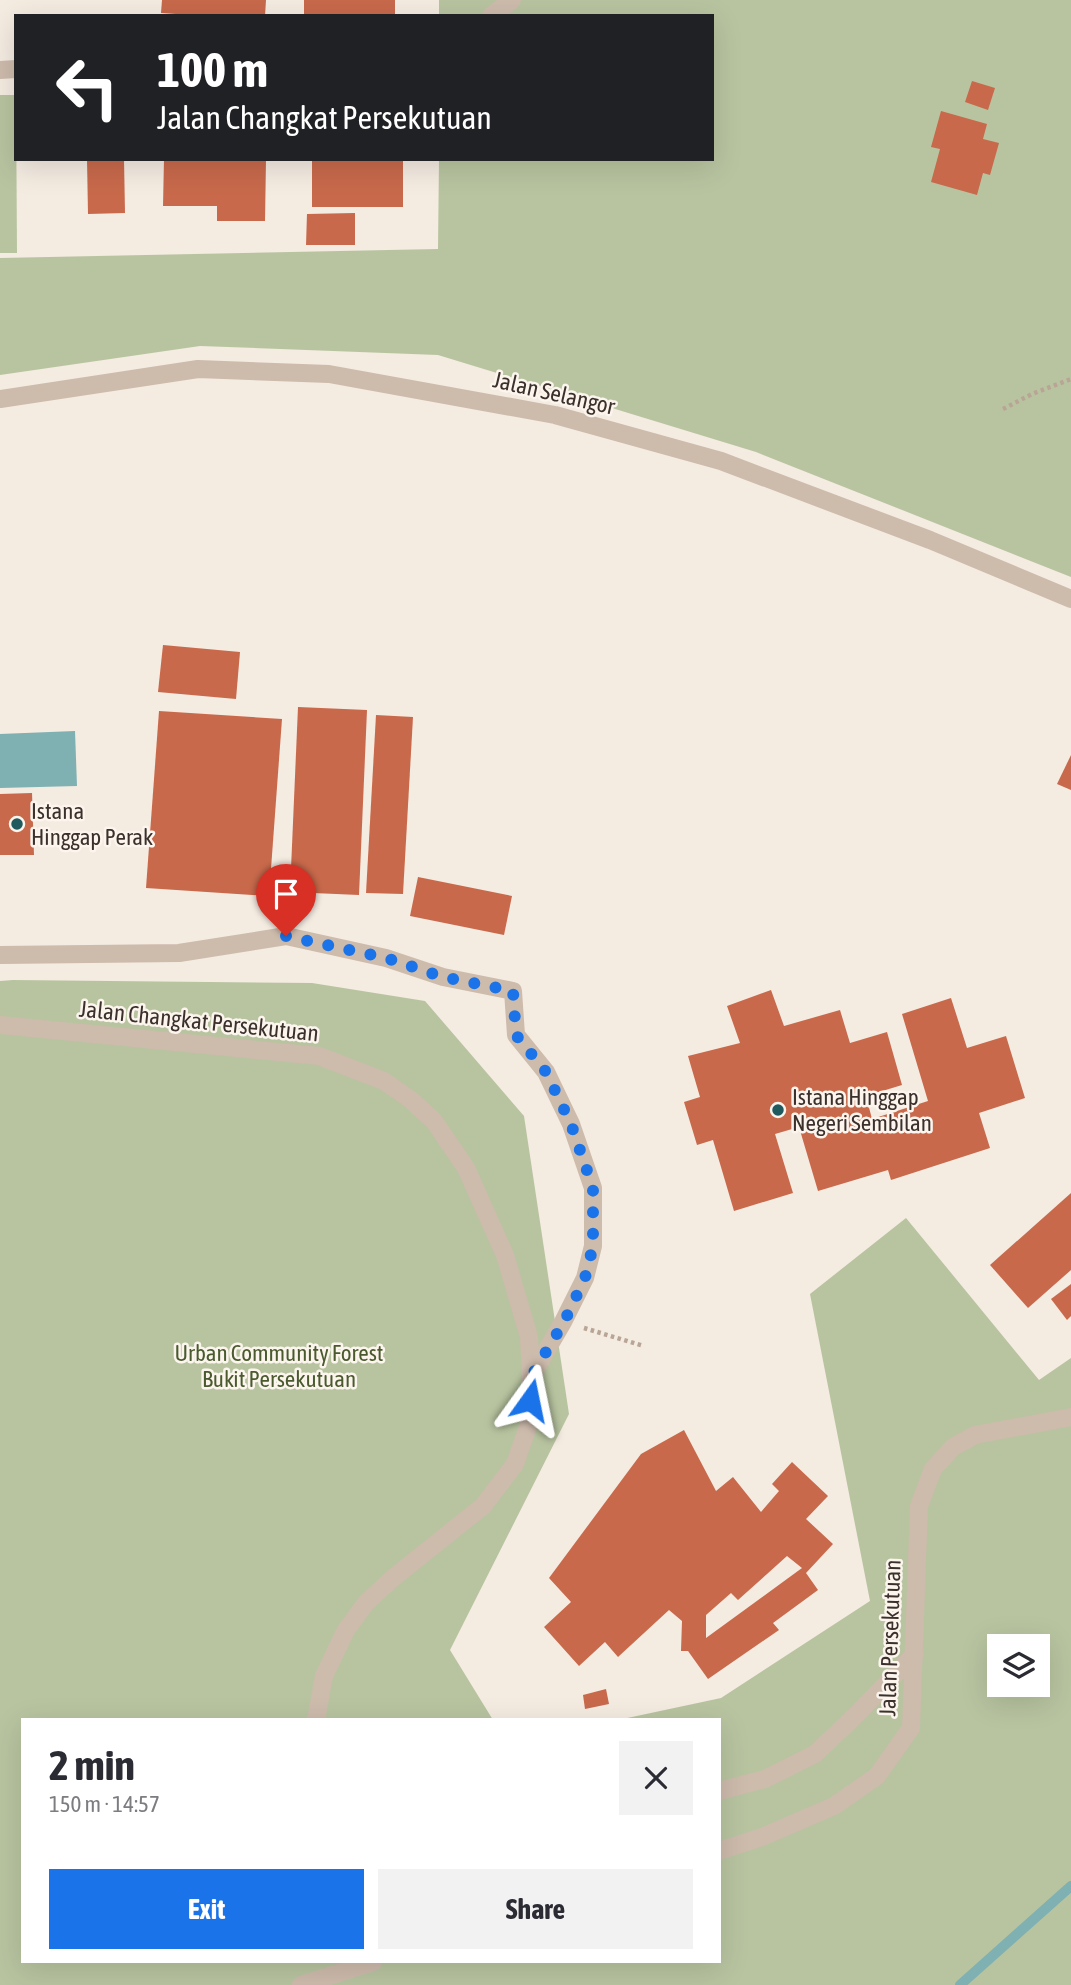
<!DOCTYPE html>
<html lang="en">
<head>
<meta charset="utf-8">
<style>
	:root { --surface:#fff; --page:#f2f2f3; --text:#2b2b33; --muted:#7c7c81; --accent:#1a73e8 }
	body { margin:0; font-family:"Asap Condensed",sans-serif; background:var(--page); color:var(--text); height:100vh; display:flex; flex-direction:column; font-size:26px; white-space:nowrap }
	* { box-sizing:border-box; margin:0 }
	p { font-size:23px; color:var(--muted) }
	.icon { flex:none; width:38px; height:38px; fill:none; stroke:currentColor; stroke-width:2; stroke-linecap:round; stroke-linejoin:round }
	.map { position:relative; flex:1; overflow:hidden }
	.drawer { position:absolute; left:21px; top:1718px; width:700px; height:245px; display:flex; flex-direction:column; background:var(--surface); border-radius:0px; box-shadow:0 7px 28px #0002 }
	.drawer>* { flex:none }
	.top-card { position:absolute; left:14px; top:14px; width:700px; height:147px; border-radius:0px; box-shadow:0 7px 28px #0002; background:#202124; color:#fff; overflow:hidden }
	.tools { position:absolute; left:987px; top:1634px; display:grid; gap:14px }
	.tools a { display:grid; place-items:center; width:63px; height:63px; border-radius:0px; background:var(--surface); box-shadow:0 7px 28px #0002; font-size:35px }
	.pin { position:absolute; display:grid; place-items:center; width:60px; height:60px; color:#fff; margin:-72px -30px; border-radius:50% 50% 50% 0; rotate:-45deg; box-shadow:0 0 7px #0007 }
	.pin .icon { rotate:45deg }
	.me { position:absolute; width:77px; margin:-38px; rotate:12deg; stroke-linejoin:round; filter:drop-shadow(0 0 5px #0008) }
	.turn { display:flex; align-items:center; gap:24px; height:147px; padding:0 28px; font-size:32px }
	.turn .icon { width:91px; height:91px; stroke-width:2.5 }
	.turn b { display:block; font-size:49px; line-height:60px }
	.round { display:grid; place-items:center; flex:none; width:74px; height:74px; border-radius:0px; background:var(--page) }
	.summary { display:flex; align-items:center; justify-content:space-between; height:119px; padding:0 28px }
	h1 { font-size:42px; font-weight:700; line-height:52px }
	.cta { display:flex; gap:14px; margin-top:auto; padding:14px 28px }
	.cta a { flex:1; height:80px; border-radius:0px; background:var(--accent); color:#fff; font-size:28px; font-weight:700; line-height:80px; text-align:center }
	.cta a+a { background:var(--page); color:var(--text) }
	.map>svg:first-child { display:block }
	.green { fill:#b8c4a0; fill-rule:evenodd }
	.water { fill:#7fb0b2 }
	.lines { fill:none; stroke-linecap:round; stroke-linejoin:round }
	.stream { stroke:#7fb0b2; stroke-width:10 }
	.building { fill:#c8694b; fill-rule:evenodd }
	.path { stroke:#b9a596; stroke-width:4.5; stroke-dasharray:3.5 3.5; stroke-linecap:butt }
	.minor { stroke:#cdbbac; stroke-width:18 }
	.route { stroke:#1a73e8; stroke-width:12; stroke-dasharray:0 21.6 }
	.poi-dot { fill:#1f5a5e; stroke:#fbf5ee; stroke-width:2.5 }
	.labels { text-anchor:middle; stroke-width:5; stroke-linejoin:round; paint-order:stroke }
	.street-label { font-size:23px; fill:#3b302b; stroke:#fbf5ee }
	.poi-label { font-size:23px; fill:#3b302b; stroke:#fbf5ee; text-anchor:start }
	.park-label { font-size:23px; fill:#4a5a2e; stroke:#fbf5ee }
</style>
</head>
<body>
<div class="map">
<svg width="1071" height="1985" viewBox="0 0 1071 1985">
	<rect width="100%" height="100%" fill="#f4ebe1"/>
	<g class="green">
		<path d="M439,0H1071V577L756,452L438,355L200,346L0,375V258L438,249L439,159H712V16H439Z"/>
		<path d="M0,95H16L17,253H0Z"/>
		<path d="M13,980L312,983L425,1001L524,1116L569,1414L450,1650L493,1720H23V1962H719V1720H618L721,1698L870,1601L810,1294L906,1218L1039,1380L1071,1358V1985H0V981ZM999,1647H1038V1685H999Z"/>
	</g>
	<path class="water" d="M75,731L77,786L0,788V734Z"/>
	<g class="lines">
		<path class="stream" d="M960,1985L1071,1886"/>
	</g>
	<g class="building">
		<path d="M162,0H266L265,16H205L161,13Z"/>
		<rect x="304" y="0" width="91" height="16"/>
		<path d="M972,81L995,88L988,110L965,102Z"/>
		<path d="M941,111L987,124L983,139L999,143L990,175L983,173L977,195L931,182L940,149L931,147Z"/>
		<path d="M87,159H124L125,213L88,214Z"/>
		<path d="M164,159H266L265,221H217V206H163Z"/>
		<rect x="312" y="159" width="91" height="48"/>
		<path d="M355,213V245H306L307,214Z"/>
		<path d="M163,645L240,652L236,699L158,692Z"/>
		<path d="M298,707L367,710L359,895L290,892Z"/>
		<path d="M159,711L282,719L269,896L146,888Z"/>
		<path d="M376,715L413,717L403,894L366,893Z"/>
		<path d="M1071,755V790L1057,784Z"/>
		<path d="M32,793L34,855H0V794Z"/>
		<path d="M418,877L512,896L504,935L410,916Z"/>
		<path d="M771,990L784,1026L840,1010L850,1043L887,1032L902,1085L866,1096L872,1119L928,1101L902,1014L951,998L967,1048L1006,1036L1025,1098L979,1113L990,1148L891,1180L888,1170L818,1191L799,1127L775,1134L793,1193L734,1211L713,1140L697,1145L684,1102L700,1097L688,1056L740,1043L727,1006Z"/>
		<path d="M1071,1193V1270L1028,1308L990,1265Z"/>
		<path d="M1071,1284V1316L1067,1320L1051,1299Z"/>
		<path d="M684,1430L716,1491L733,1477L761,1512L779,1491L772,1484L792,1462L828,1496L806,1519L833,1544L806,1573L818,1590L773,1623L779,1630L708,1679L688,1651H681L682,1621L669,1610L618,1657L605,1642L579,1666L544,1627L571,1602L549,1578L641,1454ZM787,1556L802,1568L706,1638V1615L731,1593L738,1600Z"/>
		<path d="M606,1689L609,1704L585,1709L583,1695Z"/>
	</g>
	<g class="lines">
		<g class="path">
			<path d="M1003,409L1032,394L1071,379"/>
			<path d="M584,1328L644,1346"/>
		</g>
		<g class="minor">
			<path d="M491,16L512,0"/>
			<path d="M0,70L16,69"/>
			<path d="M0,399L198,369L329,374L555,415L721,461L930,540L1071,599"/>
			<path d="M0,955L179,953L286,936L386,958L443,977L513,991L516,1035L546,1072L571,1124L593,1188V1246L585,1278L563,1322L531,1377"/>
			<path d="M0,1025L319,1056L384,1081L411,1100L434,1121L466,1168L505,1255L529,1337L531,1377L529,1424L515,1464L483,1506L393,1578L366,1603L346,1630L324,1676L316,1720"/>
			<path d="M719,1791L765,1779L815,1754L856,1715L915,1654"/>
			<path d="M719,1851L762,1837L834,1806L877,1776L911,1728L919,1506L933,1469L953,1447L975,1435L1071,1417"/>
			<path d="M301,1985L373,1962"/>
		</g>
	</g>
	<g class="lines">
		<path class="route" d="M286,936L386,958L443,977L513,991L516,1035L546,1072L571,1124L593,1188V1246L585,1278L564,1322L531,1377L530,1400"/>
	</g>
	<g class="poi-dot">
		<circle cx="17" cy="824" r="7"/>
		<circle cx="778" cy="1110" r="7"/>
	</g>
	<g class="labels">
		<g class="street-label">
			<text transform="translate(554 393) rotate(13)" y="8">Jalan Selangor</text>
			<text transform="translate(199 1021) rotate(6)" y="8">Jalan Changkat Persekutuan</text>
			<text transform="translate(890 1638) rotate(-88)" y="8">Jalan Persekutuan</text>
		</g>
		<g class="poi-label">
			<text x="31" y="819">Istana<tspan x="31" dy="26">Hinggap Perak</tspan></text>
			<text x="792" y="1105">Istana Hinggap<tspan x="792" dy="26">Negeri Sembilan</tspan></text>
		</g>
		<g class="park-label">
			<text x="279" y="1361">Urban Community Forest<tspan x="279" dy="26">Bukit Persekutuan</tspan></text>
		</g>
	</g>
</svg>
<div class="tools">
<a><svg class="icon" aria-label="layers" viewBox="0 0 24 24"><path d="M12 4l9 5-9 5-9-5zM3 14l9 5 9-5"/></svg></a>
</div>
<div class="pin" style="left:286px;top:936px;background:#d93025"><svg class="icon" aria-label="arrive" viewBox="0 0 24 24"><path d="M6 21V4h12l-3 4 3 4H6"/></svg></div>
<svg class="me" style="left:530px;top:1400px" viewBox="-20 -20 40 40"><path d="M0-17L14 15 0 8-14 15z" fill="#1a73e8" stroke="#fff" stroke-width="4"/></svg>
<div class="top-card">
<div class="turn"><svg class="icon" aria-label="left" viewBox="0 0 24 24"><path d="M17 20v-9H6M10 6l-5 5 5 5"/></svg><div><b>100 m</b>Jalan Changkat Persekutuan</div></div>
</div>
<section class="drawer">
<div class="summary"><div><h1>2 min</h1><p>150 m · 14:57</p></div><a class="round"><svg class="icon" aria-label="close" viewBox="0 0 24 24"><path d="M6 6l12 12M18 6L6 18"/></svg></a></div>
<div class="cta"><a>Exit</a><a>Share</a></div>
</section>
</div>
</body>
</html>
